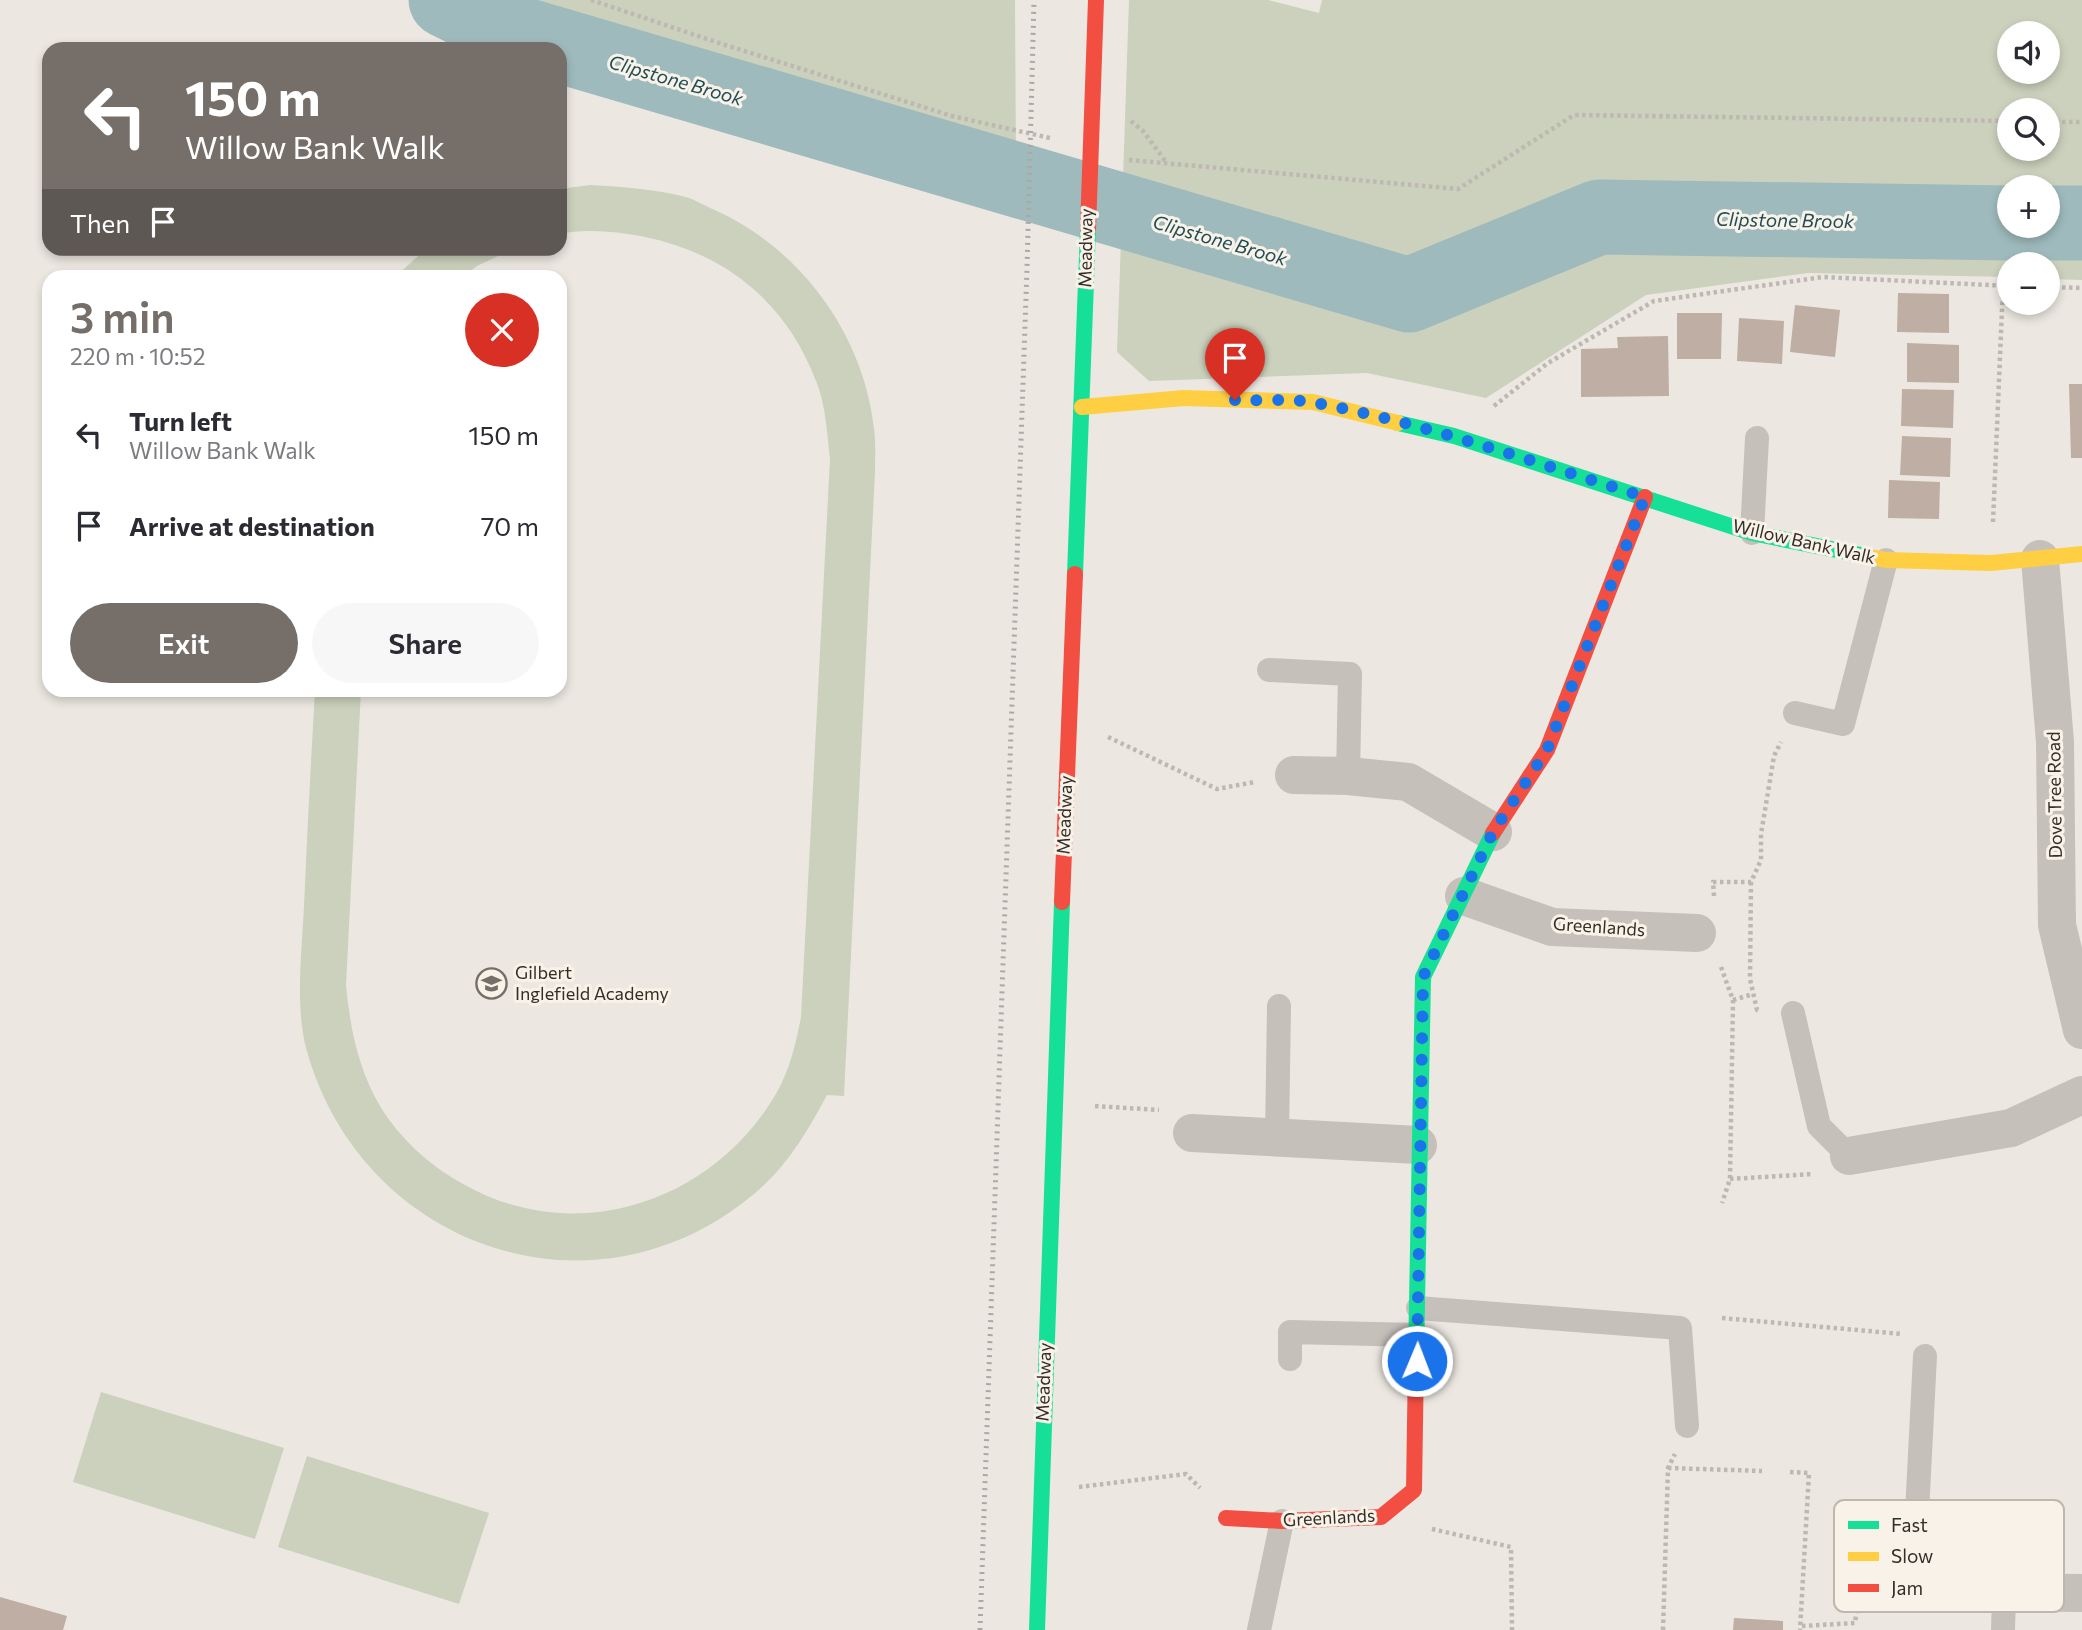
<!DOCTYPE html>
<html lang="en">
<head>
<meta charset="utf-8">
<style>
	:root { --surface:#fff; --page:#f7f7f7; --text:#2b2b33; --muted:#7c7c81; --accent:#756e69 }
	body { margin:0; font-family:Commissioner,sans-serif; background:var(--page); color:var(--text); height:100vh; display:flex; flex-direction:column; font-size:26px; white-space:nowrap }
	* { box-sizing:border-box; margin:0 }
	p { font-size:23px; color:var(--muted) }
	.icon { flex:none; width:38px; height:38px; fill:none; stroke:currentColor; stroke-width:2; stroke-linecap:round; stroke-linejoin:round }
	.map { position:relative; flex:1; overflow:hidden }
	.panel { position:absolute; left:42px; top:270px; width:525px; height:427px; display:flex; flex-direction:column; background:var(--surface); border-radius:21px; box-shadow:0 4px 10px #0003 }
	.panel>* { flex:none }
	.hud { position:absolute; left:42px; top:42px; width:525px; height:214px; border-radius:21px; box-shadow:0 4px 10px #0003; background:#756e69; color:#fff; overflow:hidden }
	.buttons { position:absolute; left:1997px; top:21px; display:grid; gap:14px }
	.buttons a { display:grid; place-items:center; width:63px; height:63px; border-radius:50%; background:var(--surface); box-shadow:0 4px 10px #0003; font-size:35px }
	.pin { position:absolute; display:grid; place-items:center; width:60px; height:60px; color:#fff; margin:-72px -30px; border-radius:50% 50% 50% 0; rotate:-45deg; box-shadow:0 0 7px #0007 }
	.pin .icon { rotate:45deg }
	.me { position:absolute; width:77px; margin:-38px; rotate:1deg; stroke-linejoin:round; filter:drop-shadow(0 0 5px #0008) }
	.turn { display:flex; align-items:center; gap:24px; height:147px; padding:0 28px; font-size:32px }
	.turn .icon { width:91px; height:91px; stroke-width:2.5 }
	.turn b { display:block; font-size:49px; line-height:60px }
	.then { display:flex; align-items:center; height:66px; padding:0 28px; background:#0003; gap:14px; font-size:26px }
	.round { display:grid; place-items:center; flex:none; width:74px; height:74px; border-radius:37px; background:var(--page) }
	.overview { display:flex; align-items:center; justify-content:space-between; height:119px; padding:0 28px }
	h1 { font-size:42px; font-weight:600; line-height:52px; color:var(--accent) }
	.action { display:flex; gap:14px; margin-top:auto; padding:14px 28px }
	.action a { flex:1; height:80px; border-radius:42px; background:var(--accent); color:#fff; font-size:28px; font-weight:600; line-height:80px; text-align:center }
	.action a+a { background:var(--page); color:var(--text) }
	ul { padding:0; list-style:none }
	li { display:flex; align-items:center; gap:21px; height:91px; padding:0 28px }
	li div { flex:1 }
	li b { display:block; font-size:26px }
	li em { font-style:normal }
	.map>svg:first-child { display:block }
	.green { fill:#cbd1bc; fill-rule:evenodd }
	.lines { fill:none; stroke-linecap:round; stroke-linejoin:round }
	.river { stroke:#9ebabc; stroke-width:75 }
	.building { fill:#beaea3 }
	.path { stroke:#beb8b2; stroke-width:4.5; stroke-dasharray:3.5 3.5; stroke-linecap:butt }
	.lane { stroke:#c5c0ba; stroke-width:24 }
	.street { stroke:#c5c0ba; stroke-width:38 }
	.fast { stroke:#16e098; stroke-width:16 }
	.slow { stroke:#ffcf43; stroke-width:16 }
	.jam { stroke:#f24e42; stroke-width:16 }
	.rail { stroke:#aca8a4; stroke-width:5; stroke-dasharray:2 5; stroke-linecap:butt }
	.route { stroke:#1a73e8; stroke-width:12; stroke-dasharray:0 21.6 }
	.labels { text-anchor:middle; stroke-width:6; stroke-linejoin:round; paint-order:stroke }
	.street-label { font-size:18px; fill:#352d28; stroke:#f8f2e8 }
	.poi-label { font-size:18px; fill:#352d28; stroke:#f8f2e8; text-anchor:start }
	.water-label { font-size:19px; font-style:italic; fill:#204d55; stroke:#f8f2e8 }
	.key { fill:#f8f2e8; stroke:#beb7ae; stroke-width:2 }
	.key-label { font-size:19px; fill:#352d28 }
</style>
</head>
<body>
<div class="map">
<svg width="2082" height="1630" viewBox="0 0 2082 1630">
	<rect width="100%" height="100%" fill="#ece8e1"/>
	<g class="green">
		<path d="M480,0H1015L1016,167L874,127L510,14Z"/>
		<path d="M1129,0H1268L1319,13L1322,0H2082V221H2048V187H2009V220L1599,216L1409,293L1122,208ZM2048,33V72H2009V33ZM2048,110V149H2009V110Z"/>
		<path d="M590,185C623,187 654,189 686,197C696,200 705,206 715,210C801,249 864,335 874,429C876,443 875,458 875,472L844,1096L827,1095C810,1127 790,1161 763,1186C604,1331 362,1253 306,1048C295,1005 302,950 304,906C307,834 311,762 315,690H361L346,985C350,1027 358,1069 380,1106C400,1139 431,1167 465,1185C577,1248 714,1202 777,1092C790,1069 796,1043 801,1017L830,459C827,434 826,405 816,381C786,302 726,254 645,237C621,232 583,228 560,234V189Z"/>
		<path d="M1122,213L1409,297L1599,220L2082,225V280L2048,279V264H2009V277L1808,273L1646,295L1486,398L1367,373L1149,381L1117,352Z"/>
		<path d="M426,249V248L513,249L477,266L464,276H396Z"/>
		<path d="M101,1392L284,1448L255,1539L73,1482Z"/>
		<path d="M307,1456L489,1513L459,1604L278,1547Z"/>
	</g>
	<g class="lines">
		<g class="river">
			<path d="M446,0L507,30L1409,295L1599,217L2009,223"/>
			<path d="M2048,223H2082"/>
		</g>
	</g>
	<g class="building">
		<path d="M1898,293L1949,294V333L1897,332Z"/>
		<path d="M1795,305L1840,310L1835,357L1790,352Z"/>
		<path d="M1677,313H1722L1721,359H1677Z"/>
		<path d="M1739,318L1784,321L1782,364L1737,361Z"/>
		<path d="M1668,336L1669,396L1581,397V349L1618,348L1617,337Z"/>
		<path d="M1907,343L1959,345V383L1907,382Z"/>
		<path d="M2069,384H2082V458H2071Z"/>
		<path d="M1902,389L1954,390L1953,428L1901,426Z"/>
		<path d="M1902,436L1951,438L1950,477L1900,475Z"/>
		<path d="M1889,480L1940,482L1939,519L1888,518Z"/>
		<path d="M0,1597L67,1616L63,1630H0Z"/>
		<path d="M1734,1618L1783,1621V1630H1733Z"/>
	</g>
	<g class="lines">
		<g class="path">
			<path d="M591,0L719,43L952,116L1050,138"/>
			<path d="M1131,121L1143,131L1166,162"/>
			<path d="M2048,122H2082"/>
			<path d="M1129,160L1458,189L1574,115L2009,121"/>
			<path d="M2048,287L2082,288"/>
			<path d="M1494,406L1548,363L1654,301L1823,277L2009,286"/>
			<path d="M1993,522L2003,286"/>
			<path d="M1108,737L1217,789L1255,782"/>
			<path d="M1751,882L1750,979L1757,1010H1761"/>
			<path d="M1714,896L1713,882H1751L1761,860V834L1774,756L1781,742"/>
			<path d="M1721,967L1733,1000L1730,1179L1722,1203"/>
			<path d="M1733,1000L1753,994"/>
			<path d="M1095,1106L1159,1110"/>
			<path d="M1730,1179L1813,1174"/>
			<path d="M1722,1318L1902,1334"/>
			<path d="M1668,1468L1762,1471"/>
			<path d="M1790,1472L1809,1473L1800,1630"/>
			<path d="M1079,1487L1186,1474L1200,1488"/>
			<path d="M1432,1529L1511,1547L1512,1630"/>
			<path d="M1802,1626L1855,1623L1859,1593L1874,1592"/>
			<path d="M1663,1630L1668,1468L1675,1454"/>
		</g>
		<g class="lane">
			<path d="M1752,533L1757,438"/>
			<path d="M1269,670L1350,674L1348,776"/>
			<path d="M1795,713L1843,724L1886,560"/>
			<path d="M1793,1013L1819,1126L1849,1156"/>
			<path d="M1277,1137L1279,1006"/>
			<path d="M1418,1308L1680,1328L1687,1426"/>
			<path d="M1290,1359V1332L1417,1335"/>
			<path d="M1913,1591L1925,1356"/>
			<path d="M1259,1630L1282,1521"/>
			<path d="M2003,1630L2004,1592"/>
		</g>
		<g class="street">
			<path d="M2040,559L2055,742L2057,925L2082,1030"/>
			<path d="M1294,775L1348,776L1408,782L1493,832"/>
			<path d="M1464,896L1552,927L1697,933"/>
			<path d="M1192,1133L1418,1145"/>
			<path d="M1849,1156L2011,1128L2082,1095"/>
			<path d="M1913,1591L2082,1593"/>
		</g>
		<g class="fast">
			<path d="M1398,423L1454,436L1752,533L1871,557"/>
			<path d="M1075,574L1088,229"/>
			<path d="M1416,1357L1423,977L1493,833"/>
			<path d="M1037,1630L1062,902"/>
		</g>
		<g class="slow">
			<path d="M1082,407L1184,398L1313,402L1398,423"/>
			<path d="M1871,557L1886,560L1991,563L2082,554"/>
		</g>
		<g class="jam">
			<path d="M1088,229L1096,0"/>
			<path d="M1493,833L1547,750L1645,497"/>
			<path d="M1062,902L1075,574"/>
			<path d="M1226,1518L1282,1521L1381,1517L1414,1490L1416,1357"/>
		</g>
		<path class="rail" d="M980,1630L1027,268L1034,0"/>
	</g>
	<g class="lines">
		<path class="route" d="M1235,400C1261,401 1290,398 1316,403C1428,424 1536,463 1645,497L1547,750L1493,832L1423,977L1417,1361"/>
	</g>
	<defs>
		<symbol id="school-ring" viewBox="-11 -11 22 22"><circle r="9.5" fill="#f8f2e8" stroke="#756e69" stroke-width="1.5"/><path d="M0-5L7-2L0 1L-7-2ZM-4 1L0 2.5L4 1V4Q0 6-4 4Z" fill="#756e69"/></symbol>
	</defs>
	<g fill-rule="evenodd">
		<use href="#school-ring" x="474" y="966" width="35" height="35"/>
	</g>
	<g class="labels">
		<g class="street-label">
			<text transform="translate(1086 248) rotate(-89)" y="6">Meadway</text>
			<text transform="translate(1804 542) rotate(13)" y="6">Willow Bank Walk</text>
			<text transform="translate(2055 795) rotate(-91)" y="6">Dove Tree Road</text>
			<text transform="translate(1065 815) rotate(-88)" y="6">Meadway</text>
			<text transform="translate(1599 927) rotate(4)" y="6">Greenlands</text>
			<text transform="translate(1044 1382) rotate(-88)" y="6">Meadway</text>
			<text transform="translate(1329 1518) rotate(-3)" y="6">Greenlands</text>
		</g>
		<g class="poi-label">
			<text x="515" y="979">Gilbert<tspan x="515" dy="21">Inglefield Academy</tspan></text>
		</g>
		<g class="water-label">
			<text transform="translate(676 80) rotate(16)" y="7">Clipstone Brook</text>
			<text transform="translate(1785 220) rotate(1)" y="7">Clipstone Brook</text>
			<text transform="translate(1220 240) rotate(16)" y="7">Clipstone Brook</text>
		</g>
	</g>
	<rect x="1834" y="1500" width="230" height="112" rx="10" class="key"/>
	<rect x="1848" y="1521" width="31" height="8" fill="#16e098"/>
	<rect x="1848" y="1552" width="31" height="9" fill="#ffcf43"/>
	<rect x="1848" y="1584" width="31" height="8" fill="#f24e42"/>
	<g class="key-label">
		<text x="1891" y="1532">Fast</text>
		<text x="1891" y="1563">Slow</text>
		<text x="1891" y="1595">Jam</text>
	</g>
</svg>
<div class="buttons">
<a><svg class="icon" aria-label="sound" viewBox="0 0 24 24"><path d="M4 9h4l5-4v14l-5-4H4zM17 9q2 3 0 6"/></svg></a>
<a><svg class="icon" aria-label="search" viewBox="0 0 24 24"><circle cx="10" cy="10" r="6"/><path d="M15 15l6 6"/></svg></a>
<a>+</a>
<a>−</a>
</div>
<div class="pin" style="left:1235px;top:400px;background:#d93025"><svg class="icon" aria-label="arrive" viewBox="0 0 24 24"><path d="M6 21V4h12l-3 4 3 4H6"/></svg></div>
<svg class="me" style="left:1417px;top:1361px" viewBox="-20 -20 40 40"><circle r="17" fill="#1a73e8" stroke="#fff" stroke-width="3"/><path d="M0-11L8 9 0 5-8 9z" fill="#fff"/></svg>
<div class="hud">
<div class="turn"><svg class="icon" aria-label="left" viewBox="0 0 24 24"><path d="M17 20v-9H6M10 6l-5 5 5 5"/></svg><div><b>150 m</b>Willow Bank Walk</div></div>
<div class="then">Then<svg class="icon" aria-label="arrive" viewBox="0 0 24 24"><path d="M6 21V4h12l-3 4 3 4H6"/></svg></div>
</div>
<section class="panel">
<div class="overview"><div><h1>3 min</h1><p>220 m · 10:52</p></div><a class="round" style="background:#d93025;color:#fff"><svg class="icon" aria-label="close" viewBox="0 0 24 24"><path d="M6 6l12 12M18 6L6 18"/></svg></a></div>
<ul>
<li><svg class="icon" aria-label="left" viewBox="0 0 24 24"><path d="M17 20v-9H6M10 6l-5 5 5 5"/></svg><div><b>Turn left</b><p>Willow Bank Walk</p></div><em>150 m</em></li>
<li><svg class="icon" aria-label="arrive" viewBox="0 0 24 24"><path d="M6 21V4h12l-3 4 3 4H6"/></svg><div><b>Arrive at destination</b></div><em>70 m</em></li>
</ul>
<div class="action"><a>Exit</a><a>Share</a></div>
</section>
</div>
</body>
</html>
